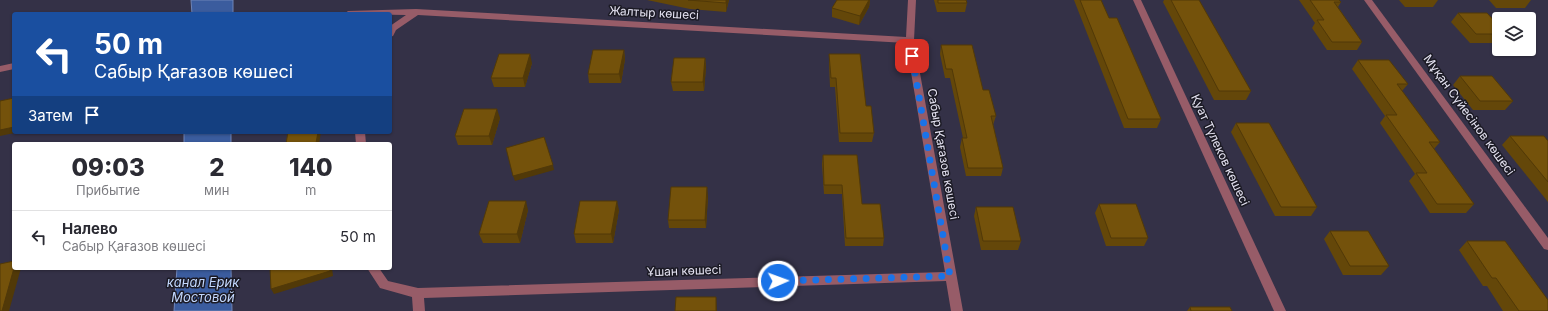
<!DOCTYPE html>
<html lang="ru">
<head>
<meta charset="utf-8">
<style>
	:root { --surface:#fff; --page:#f2f2f3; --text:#2b2b33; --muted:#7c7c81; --line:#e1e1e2 }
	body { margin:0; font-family:Inter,sans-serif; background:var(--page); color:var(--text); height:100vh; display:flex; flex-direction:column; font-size:15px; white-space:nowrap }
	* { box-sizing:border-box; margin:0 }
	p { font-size:13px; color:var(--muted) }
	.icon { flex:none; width:22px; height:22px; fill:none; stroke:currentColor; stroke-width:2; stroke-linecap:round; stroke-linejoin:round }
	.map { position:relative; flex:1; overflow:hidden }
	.panel { position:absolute; left:12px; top:142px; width:380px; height:128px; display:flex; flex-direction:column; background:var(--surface); border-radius:4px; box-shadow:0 1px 3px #0004 }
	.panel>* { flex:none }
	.guide { position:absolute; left:12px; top:12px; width:380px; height:122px; border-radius:4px; box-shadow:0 1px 3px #0004; background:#1a4fa0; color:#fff; overflow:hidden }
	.tools { position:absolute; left:1492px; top:12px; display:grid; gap:8px }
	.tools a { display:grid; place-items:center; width:44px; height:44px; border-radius:4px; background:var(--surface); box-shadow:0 1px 3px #0004; font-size:20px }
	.pin { position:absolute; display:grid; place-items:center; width:34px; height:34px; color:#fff; margin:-17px; border-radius:8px; box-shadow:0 2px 6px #0006 }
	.me { position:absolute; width:44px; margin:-22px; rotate:88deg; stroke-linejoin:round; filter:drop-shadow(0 0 3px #0008) }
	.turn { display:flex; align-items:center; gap:14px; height:84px; padding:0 16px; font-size:18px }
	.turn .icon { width:52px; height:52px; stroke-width:2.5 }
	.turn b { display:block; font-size:28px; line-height:34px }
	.then { display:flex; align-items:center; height:38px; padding:0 16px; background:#0003; gap:8px; font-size:15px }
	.eta { display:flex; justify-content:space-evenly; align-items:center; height:68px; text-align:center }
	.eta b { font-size:24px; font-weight:800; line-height:28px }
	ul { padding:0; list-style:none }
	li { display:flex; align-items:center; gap:12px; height:52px; padding:0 16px; border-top:1px solid var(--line) }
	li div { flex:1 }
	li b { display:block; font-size:15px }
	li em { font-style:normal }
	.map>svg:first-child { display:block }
	.water { fill:#3b5c9e; stroke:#6e84b7 }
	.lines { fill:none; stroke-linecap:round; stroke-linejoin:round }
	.minor { fill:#975c68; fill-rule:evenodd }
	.wall { fill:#644709 }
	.shaded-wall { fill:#513908 }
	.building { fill:#74520b; stroke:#513908 }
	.route { stroke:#1a73e8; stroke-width:7; stroke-dasharray:0 12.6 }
	.labels { text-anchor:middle; stroke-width:3; stroke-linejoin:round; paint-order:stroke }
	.street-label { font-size:12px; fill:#e5e3f2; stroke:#1b1a24 }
	.water-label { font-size:13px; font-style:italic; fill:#c3d8fe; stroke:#1b1a24 }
</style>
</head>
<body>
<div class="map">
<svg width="1548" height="311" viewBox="0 0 1548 311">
	<rect width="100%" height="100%" fill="#343147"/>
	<g class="water">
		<path d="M191,0H233V14H192Z"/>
		<rect x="184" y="132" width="47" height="12"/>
		<path d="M177,268H231L232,311H174Z"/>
	</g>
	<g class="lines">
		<g class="minor">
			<path d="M908,0H916L914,40L963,311H951L946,281L424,298L425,311H413L412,297L380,288L367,268H379L388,281L418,288L945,272L906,43L418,15L396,30L393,36L390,37V26L406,15L344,14L348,11L416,9L906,37Z"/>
			<path d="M1133,0H1141L1286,311H1274Z"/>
			<path d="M1364,0H1372L1548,238V250L1544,249Z"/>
			<path d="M14,63V69L0,72V66Z"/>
			<path d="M355,132H365L366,144H356Z"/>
		</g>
	</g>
	<g class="wall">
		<path d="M647,0H729L726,12L690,9Z"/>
		<path d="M837,0H870L869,7L859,25L832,17V8Z"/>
		<path d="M934,0H966L967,3L965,12H937Z"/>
		<path d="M1074,0H1101L1109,18L1161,119L1157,128H1124Z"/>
		<path d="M1164,0H1199L1251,91L1246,100H1214L1163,2Z"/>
		<path d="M1299,0H1339L1341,2L1338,7L1362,42L1357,50H1327L1312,28L1315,23Z"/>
		<path d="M1399,0H1438L1433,7H1405Z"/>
		<path d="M1489,0H1531L1525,8H1496Z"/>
		<path d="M1458,13L1499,26V43H1470L1451,22Z"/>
		<path d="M941,45L983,90L996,116L993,125L1003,168L1001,176H966L960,147L962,138H963L950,78H945L940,54Z"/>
		<path d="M624,50L625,59L621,83H589L588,74Z"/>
		<path d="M829,54L866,106L874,133L872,142H839L835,87H830L829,63Z"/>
		<path d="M705,58L706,67L704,91H673L671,82Z"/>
		<path d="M1358,60L1408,84L1402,91L1440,142L1434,149L1474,204L1466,213H1430L1409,181L1415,174L1380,123L1385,116L1352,69Z"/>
		<path d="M532,63L525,87H494L491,78Z"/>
		<path d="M1460,76L1513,101L1505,110H1473L1453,85Z"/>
		<path d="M500,118L492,145H458L455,136Z"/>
		<path d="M1236,123L1317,207L1311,216H1275L1231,132Z"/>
		<path d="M1510,136L1548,141V202L1502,145Z"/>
		<path d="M823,155L862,204L884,238L883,246H845L842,194H824L822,164Z"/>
		<path d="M708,196L706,228H669L668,220Z"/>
		<path d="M1099,204L1148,238L1144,246H1106L1095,213Z"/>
		<path d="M976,207L1021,241L1018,250H981L974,216Z"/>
		<path d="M528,210L520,243H483L479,234Z"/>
		<path d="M619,210L613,243H576L574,234Z"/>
		<path d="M1330,231L1389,266L1381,275H1343L1324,239Z"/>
		<path d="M1467,241L1548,311H1503L1487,286H1483L1459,250Z"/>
		<path d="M1190,307L1232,311H1187Z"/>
	</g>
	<g class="shaded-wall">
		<path d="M726,0H729L726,12Z"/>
		<path d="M869,0H870L869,7L859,25L860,16Z"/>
		<path d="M624,50L625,59L621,83L619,74Z"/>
		<path d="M530,54L532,63L525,87L523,78Z"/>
		<path d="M705,58L706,67L704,91L703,82Z"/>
		<path d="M497,109L500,118L492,145L489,136Z"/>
		<path d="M14,127V132H19L0,136V130Z"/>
		<path d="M318,132H321L319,144H311Z"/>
		<path d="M553,165L554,170L515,181L513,176Z"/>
		<path d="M707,187L708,196L706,228L705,220Z"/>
		<path d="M526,201L528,210L520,243L517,234Z"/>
		<path d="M617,201L619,210L613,243L611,234Z"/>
		<path d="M14,268H21L9,311H2Z"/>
		<path d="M330,268H332L333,276L274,294L271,289Z"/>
		<path d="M716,297L717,311H716Z"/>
	</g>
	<g class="building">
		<path d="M688,0H726V3Z"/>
		<path d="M837,0H869L860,16L832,8Z"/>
		<path d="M938,0H966L967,3H938Z"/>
		<path d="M1080,0H1101L1109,18H1117L1161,119H1128Z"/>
		<path d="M1171,0H1199L1251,91H1219Z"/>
		<path d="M1310,0H1339L1341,2H1334L1362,42H1332L1317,20H1324Z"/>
		<path d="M1458,13H1487L1499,26V34H1476Z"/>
		<path d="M941,45H972L983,90H989L996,116H991L1003,168H968L962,138H967L952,69H946Z"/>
		<path d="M593,50H624L619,74H588Z"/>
		<path d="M499,54H530L523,78H491Z"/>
		<path d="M829,54H860L866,106H871L874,133H840L836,78H831Z"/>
		<path d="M674,58H705L703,82H671Z"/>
		<path d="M1358,60H1389L1408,84H1397L1440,142H1429L1474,204H1437L1416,173H1427L1386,115H1397Z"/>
		<path d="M1460,76H1492L1513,101H1480Z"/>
		<path d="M14,98V127L0,130V101Z"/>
		<path d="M464,109H497L489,136H455Z"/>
		<path d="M1236,123H1269L1317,207H1281Z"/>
		<path d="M288,132H318L316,143L311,144H286Z"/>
		<path d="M1510,136H1544L1548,141V182Z"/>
		<path d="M544,137L553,165L513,176L506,148Z"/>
		<path d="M823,155H857L862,204H880L884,238H846L842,185H824Z"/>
		<path d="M671,187H707L705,220H668Z"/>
		<path d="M489,201H526L517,234H479Z"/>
		<path d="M580,201H617L611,234H574Z"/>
		<path d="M1099,204H1136L1148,238H1111Z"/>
		<path d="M976,207H1013L1021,241H983Z"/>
		<path d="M1330,231H1368L1389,266H1350Z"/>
		<path d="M1467,241H1505L1548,300V311H1519L1496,278H1492Z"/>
		<path d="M14,261V268L2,311H0V264Z"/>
		<path d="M270,268H330V271L271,289Z"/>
		<path d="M676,297H716V311H675Z"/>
		<path d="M1190,307H1230L1232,311H1191Z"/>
	</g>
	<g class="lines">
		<path class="route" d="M778,281L950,276L912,56"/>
	</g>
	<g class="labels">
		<g class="street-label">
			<text transform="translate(654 13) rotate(3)" y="4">Жалтыр көшесі</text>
			<text transform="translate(1469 115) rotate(54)" y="4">Мұқан Сүйесінов көшесі</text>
			<text transform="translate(1220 150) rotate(65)" y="4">Қуат Түлеков көшесі</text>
			<text transform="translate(943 154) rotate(80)" y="4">Сабыр Қағазов көшесі</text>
			<text transform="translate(684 271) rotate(-2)" y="4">Ұшан көшесі</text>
		</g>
		<g class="water-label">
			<text x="203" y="287">канал Ерик<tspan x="203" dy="15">Мостовой</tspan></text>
		</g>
	</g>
</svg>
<div class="tools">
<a><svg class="icon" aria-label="layers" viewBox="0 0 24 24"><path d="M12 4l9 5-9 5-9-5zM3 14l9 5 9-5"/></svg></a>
</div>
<div class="pin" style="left:912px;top:56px;background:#d93025"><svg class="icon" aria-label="arrive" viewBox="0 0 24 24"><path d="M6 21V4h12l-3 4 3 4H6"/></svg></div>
<svg class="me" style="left:778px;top:281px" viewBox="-20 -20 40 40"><circle r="17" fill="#1a73e8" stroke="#fff" stroke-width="3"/><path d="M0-11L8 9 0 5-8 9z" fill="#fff"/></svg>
<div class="guide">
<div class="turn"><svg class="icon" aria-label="left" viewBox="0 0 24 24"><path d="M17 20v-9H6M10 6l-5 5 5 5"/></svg><div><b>50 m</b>Сабыр Қағазов көшесі</div></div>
<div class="then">Затем<svg class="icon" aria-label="arrive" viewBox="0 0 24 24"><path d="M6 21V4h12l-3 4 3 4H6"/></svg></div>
</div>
<section class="panel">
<div class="eta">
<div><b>09:03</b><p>Прибытие</p></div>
<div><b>2</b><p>мин</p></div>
<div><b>140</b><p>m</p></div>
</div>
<ul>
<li><svg class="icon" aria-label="left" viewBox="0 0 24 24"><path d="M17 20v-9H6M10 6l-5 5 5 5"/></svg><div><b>Налево</b><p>Сабыр Қағазов көшесі</p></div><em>50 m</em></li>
</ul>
</section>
</div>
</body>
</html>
